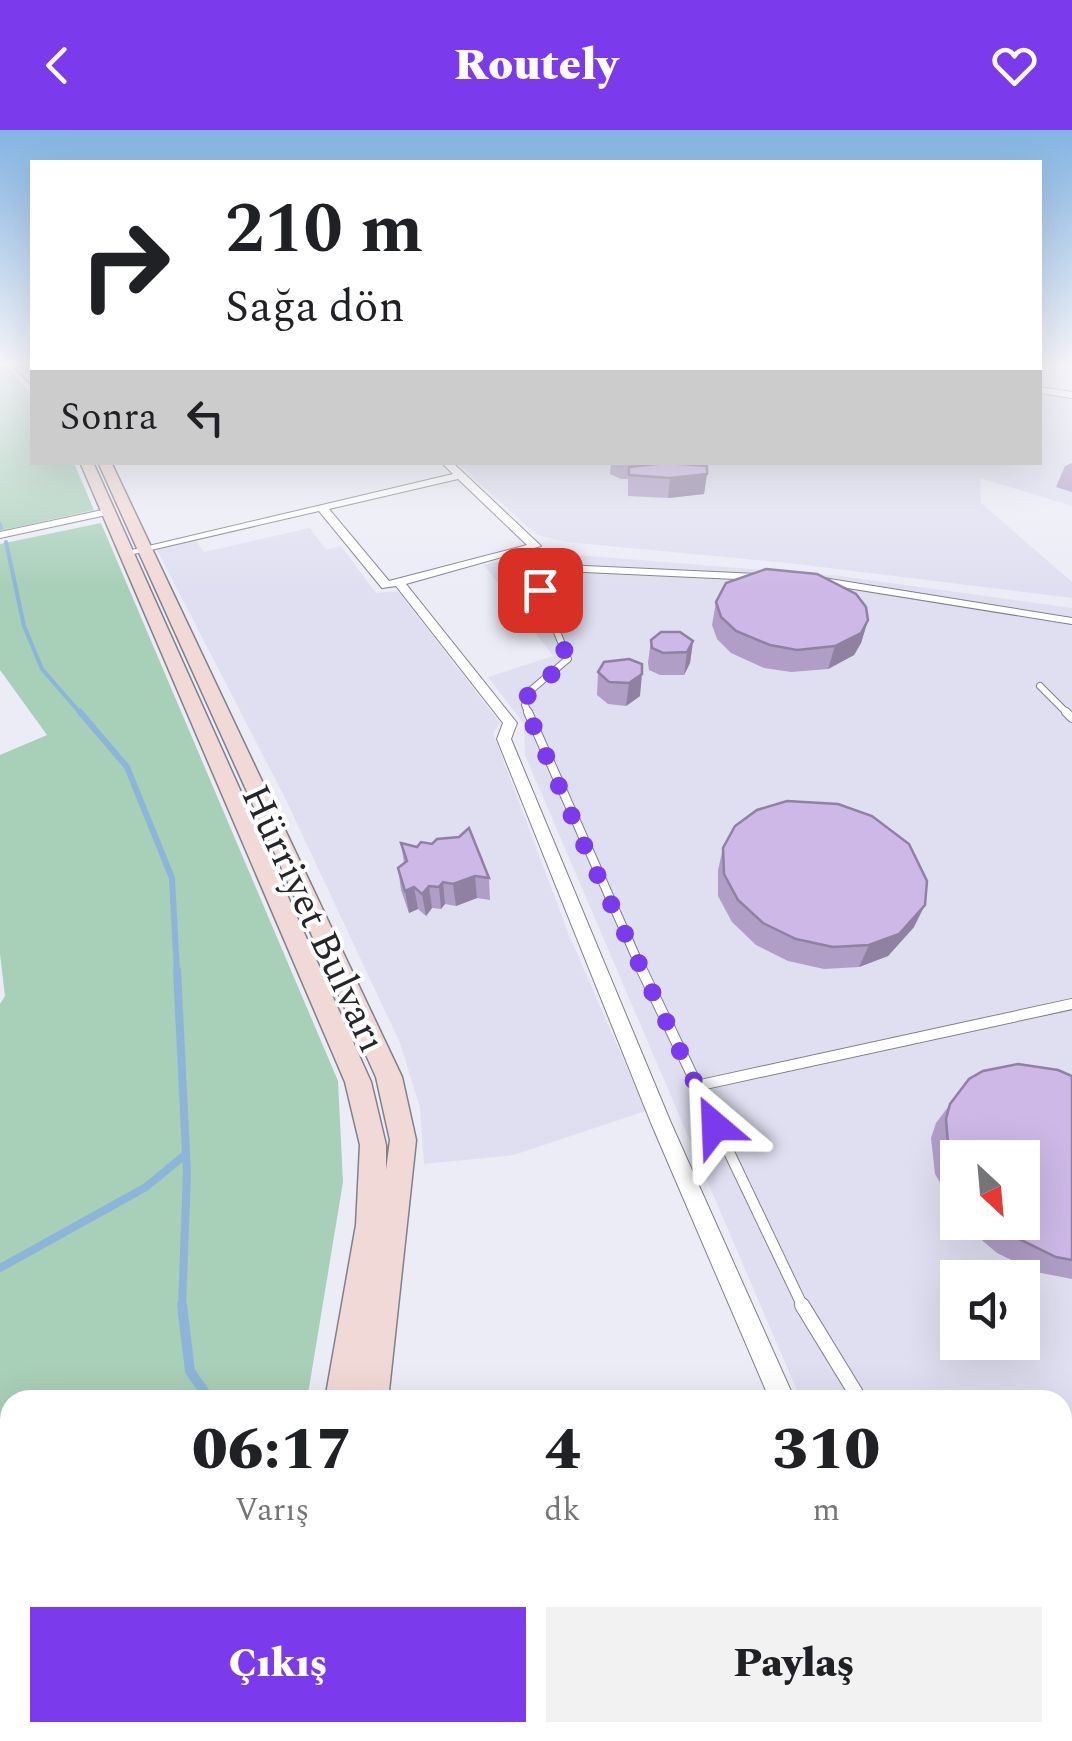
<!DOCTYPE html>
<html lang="tr">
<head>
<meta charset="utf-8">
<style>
	:root { --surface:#fff; --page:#f2f2f2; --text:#202124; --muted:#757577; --accent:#7c3aed }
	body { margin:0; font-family:Spectral,serif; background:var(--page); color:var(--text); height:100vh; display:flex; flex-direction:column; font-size:38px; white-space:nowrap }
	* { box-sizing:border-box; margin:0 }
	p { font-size:32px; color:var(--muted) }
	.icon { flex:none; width:55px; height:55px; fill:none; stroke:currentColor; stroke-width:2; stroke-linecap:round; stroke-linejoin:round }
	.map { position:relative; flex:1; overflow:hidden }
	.drawer { position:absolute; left:0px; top:1260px; width:1072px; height:352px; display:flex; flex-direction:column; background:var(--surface); border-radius:30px 30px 0 0; box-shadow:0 10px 40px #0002 }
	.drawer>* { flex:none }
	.guide { position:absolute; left:30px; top:30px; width:1012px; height:305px; border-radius:0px; box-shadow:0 10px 40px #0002; background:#fff; color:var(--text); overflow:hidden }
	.needle { width:65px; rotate:154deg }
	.fabs { position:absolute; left:940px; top:1010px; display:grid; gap:20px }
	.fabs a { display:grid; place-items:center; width:100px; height:100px; border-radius:0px; background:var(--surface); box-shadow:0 10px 40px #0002; font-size:50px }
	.pin { position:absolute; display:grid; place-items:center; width:85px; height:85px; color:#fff; margin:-42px; border-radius:20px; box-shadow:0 5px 15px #0006 }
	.me { position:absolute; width:110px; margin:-55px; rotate:334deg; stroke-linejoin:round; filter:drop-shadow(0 0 8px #0008) }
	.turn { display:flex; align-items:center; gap:35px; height:210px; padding:0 30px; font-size:45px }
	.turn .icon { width:130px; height:130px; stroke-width:2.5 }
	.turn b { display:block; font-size:70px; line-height:85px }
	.then { display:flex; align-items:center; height:95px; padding:0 30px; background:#0003; gap:20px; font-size:38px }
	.eta { display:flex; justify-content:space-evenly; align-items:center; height:170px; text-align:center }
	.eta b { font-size:60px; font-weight:800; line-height:70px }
	.button { display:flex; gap:20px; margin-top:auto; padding:20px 30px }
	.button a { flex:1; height:115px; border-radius:0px; background:var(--accent); color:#fff; font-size:40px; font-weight:800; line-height:115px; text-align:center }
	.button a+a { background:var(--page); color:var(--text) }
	header { display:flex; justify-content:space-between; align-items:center; height:130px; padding:0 30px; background:var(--accent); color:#fff; font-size:45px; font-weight:800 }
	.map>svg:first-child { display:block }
	.built { fill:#dfdff1; fill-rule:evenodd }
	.green { fill:#a8cfb8 }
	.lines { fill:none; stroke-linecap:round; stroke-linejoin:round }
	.stream-far3 { stroke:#8db5d9; stroke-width:4 }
	.stream-far2 { stroke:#8db5d9; stroke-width:6 }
	.stream-far1 { stroke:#8db5d9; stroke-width:8 }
	.stream { stroke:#8db5d9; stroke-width:10 }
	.lane-far3-casing { stroke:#80808a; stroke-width:8 }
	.lane-far2-casing { stroke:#80808a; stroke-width:10 }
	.lane-far1-casing { stroke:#80808a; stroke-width:12 }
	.lane-casing { stroke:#80808a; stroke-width:16 }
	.street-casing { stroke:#80808a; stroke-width:2 }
	.secondary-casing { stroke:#80808a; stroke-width:3 }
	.lane-far3 { stroke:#fff; stroke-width:6 }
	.lane-far2 { stroke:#fff; stroke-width:8 }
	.lane-far1 { stroke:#fff; stroke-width:10 }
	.lane { stroke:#fff; stroke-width:14 }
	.street { fill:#fff; fill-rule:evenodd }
	.secondary { fill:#f1d9d7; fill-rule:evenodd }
	.wall { fill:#b09ec7 }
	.shaded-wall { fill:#9081a2 }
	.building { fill:#cdb8e7; stroke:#9081a2; stroke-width:2.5 }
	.route { stroke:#7c3aed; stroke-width:18; stroke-dasharray:0 32.4 }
	.labels { text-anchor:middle; stroke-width:8; stroke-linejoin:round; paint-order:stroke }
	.street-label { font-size:40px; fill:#26262a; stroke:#fff }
</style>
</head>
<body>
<header><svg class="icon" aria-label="back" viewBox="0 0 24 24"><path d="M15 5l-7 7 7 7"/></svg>Routely<svg class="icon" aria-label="heart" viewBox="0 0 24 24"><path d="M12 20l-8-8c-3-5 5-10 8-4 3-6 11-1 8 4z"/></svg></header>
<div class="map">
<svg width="1072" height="1611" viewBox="0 0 1072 1611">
	<rect width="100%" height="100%" fill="#ececf7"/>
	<g class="built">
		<path d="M1040,262L1072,267V376L980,348L981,373L1072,452V468L789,433L567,412L537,405L457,333L1040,332Z"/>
		<path d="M310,398L326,420L341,416L376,463L398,461L500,593L493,603L569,805L646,981L514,1025L424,1034L420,978L400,913L286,670L156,418L195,409L204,422Z"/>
		<path d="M564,424L839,446L1072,478V1611H372L373,1602H1062V1270H801L525,625L524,594L488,547L553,526L484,435L525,425ZM958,1028H1022V1092H958ZM958,1148H1022V1212H958Z"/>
	</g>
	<g class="green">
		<path d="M0,232H4L32,266V332L74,333L94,380L0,401Z"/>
		<path d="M101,393L338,951L343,1052L307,1270H10V1350H0V874L5,866L0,824V625L47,605L0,540V414Z"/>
	</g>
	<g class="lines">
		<g class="stream-far3">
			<path d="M0,394L1,398"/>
			<path d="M6,412L24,496L42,539L82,585"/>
		</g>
		<path class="stream-far2" d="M80,582L127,637L172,748L177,843"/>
		<g class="stream-far1">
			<path d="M177,840L187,1043L182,1177"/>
			<path d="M0,1138L146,1057L186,1024"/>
		</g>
		<path class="stream" d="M182,1175L190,1241L210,1270"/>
		<defs>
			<g id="lane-far3">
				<path d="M823,451L1072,491"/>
				<path d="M1040,556L1069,585"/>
				<path d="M529,585L525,575L531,560L568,529L540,460L554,442L563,438L758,447"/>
			</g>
			<g id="lane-far2">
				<path d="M528,582L643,843"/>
				<path d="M1066,582L1072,588"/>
			</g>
			<g id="lane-far1">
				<path d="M642,840L803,1177"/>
				<path d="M696,956L1072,874"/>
			</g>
			<g id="lane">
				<path d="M802,1175L860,1270"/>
				<path d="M1062,1339L1072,1340"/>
			</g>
			<g id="street">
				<path d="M1040,257L1072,262V268L1040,263Z"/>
				<path d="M441,332H452L541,416L406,454L517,593L511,609L671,993L795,1270H770L651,993L497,609L503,593L396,456L382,458L319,381L125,426L119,423L453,344ZM458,349L527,415L389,451L329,379Z"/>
				<path d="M107,379L111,380V384L0,408V402Z"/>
				<path d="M1062,1398L1072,1399V1427L1062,1426Z"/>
				<path d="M34,1602H106L102,1611H31Z"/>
			</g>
			<g id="secondary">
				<path d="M10,232H21L32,246V255Z"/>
				<path d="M80,332H93L371,952L386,1015V1040L390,1010L376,947L98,332H111L402,947L416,1010L388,1270H325L356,1095L360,1015L345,952Z"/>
				<rect x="0" y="1373" width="10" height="34"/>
				<path d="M268,1602H346V1611H267Z"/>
			</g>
		</defs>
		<use href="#lane-far3" class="lane-far3-casing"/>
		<use href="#lane-far2" class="lane-far2-casing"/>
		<use href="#lane-far1" class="lane-far1-casing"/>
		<use href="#lane" class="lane-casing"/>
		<use href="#street" class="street-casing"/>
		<use href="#secondary" class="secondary-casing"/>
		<use href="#lane-far3" class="lane-far3"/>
		<use href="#lane-far2" class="lane-far2"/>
		<use href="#lane-far1" class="lane-far1"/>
		<use href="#lane" class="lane"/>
		<use href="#street" class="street"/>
		<use href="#secondary" class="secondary"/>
	</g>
	<g class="wall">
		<path d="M611,332H646V336L707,344L704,364L668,368L628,366V349H621L610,344Z"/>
		<path d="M1072,333V362L1056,357L1065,336Z"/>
		<path d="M716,472L868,490L861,513L854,525L828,539L791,542L764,538L731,523L717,509L712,495Z"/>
		<path d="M651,510L693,511L690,533L684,545H660L649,540L648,533Z"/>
		<path d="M629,529L640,566L626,576L608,574L597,565L598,542Z"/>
		<path d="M401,713L417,717L432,714L489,748L490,770L477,768L456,776L445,774L441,779L432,778L426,786L418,779L409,783L401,760L398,738L404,733Z"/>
		<path d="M723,718L914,797L888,826L859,837L824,839L788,831L756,815L732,792L718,766V740Z"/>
		<path d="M1072,946V1149L1036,1142L997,1123L964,1095L963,1092H1022L958,1028V1083L935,1044L931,1008L936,993L969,949Z"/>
	</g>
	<g class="shaded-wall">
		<path d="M707,344L704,364L668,368L670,348Z"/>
		<path d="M868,490L861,513L854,525L828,539L835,516Z"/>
		<path d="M693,511L690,533L684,545L687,522Z"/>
		<path d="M642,544L640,566L626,576L629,553Z"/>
		<path d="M475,746L477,768L456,776L453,754Z"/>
		<path d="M443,752L445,774L441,779L439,757Z"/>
		<path d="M429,756L432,778L426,786L422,764Z"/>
		<path d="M414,757L418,779L409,783L405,761Z"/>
		<path d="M925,775L914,797L888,826L859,837L869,815Z"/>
	</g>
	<g class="building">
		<path d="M666,333L707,336V344L670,348L629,345V337Z"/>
		<path d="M766,439L817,444L856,464L866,477L868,490L861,503L835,516L797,520L770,515L736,501L721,487L716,472L726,453Z"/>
		<path d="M661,502H680L693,511L687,522L663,523L652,518L651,510Z"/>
		<path d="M629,529L642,534V544L629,553L609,552L598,542L604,532Z"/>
		<path d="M787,671L838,674L872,686L909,714L927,751L925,775L899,804L869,815L833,817L796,809L763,793L738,770L724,744L723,718L735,696L757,680Z"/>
		<path d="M469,698L489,748L475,746L453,754L443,752L439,757L429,756L422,764L414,757L405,761L398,738L407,731L401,713L417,717L421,712L432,714L437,709L459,707Z"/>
		<path d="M1018,934L1058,940L1072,946V1130L1056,1127L1015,1107L997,1092H1022V1028H958V1039L949,1026L946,989L950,974L969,949L983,941Z"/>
	</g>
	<linearGradient id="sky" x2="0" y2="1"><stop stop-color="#83b4e2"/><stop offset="0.51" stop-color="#f6f6fb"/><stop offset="1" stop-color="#f6f6fb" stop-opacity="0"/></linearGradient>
	<rect width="1072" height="458" fill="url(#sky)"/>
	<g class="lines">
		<path class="route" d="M540,460L568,529C556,548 527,551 525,576L590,729L715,996"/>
	</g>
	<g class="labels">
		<g class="street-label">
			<text transform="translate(315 788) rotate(65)" y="14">Hürriyet Bulvarı</text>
		</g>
	</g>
</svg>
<div class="fabs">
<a><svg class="needle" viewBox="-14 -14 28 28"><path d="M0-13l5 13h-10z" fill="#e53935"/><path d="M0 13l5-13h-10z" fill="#757577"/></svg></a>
<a><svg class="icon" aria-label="sound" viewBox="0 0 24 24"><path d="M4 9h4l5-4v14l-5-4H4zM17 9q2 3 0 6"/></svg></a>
</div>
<div class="pin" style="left:540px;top:460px;background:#d93025"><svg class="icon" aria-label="arrive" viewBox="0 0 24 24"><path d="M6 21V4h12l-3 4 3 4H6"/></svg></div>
<svg class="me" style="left:715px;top:996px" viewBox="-20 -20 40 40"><path d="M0-17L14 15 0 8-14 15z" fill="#7c3aed" stroke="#fff" stroke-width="4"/></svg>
<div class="guide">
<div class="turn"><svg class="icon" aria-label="right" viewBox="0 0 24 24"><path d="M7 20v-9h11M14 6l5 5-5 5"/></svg><div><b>210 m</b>Sağa dön</div></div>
<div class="then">Sonra<svg class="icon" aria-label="left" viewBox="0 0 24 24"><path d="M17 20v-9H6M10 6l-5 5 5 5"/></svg></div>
</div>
<section class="drawer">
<div class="eta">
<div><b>06:17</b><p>Varış</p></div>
<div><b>4</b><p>dk</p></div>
<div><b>310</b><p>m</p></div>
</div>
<div class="button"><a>Çıkış</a><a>Paylaş</a></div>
</section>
</div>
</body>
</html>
